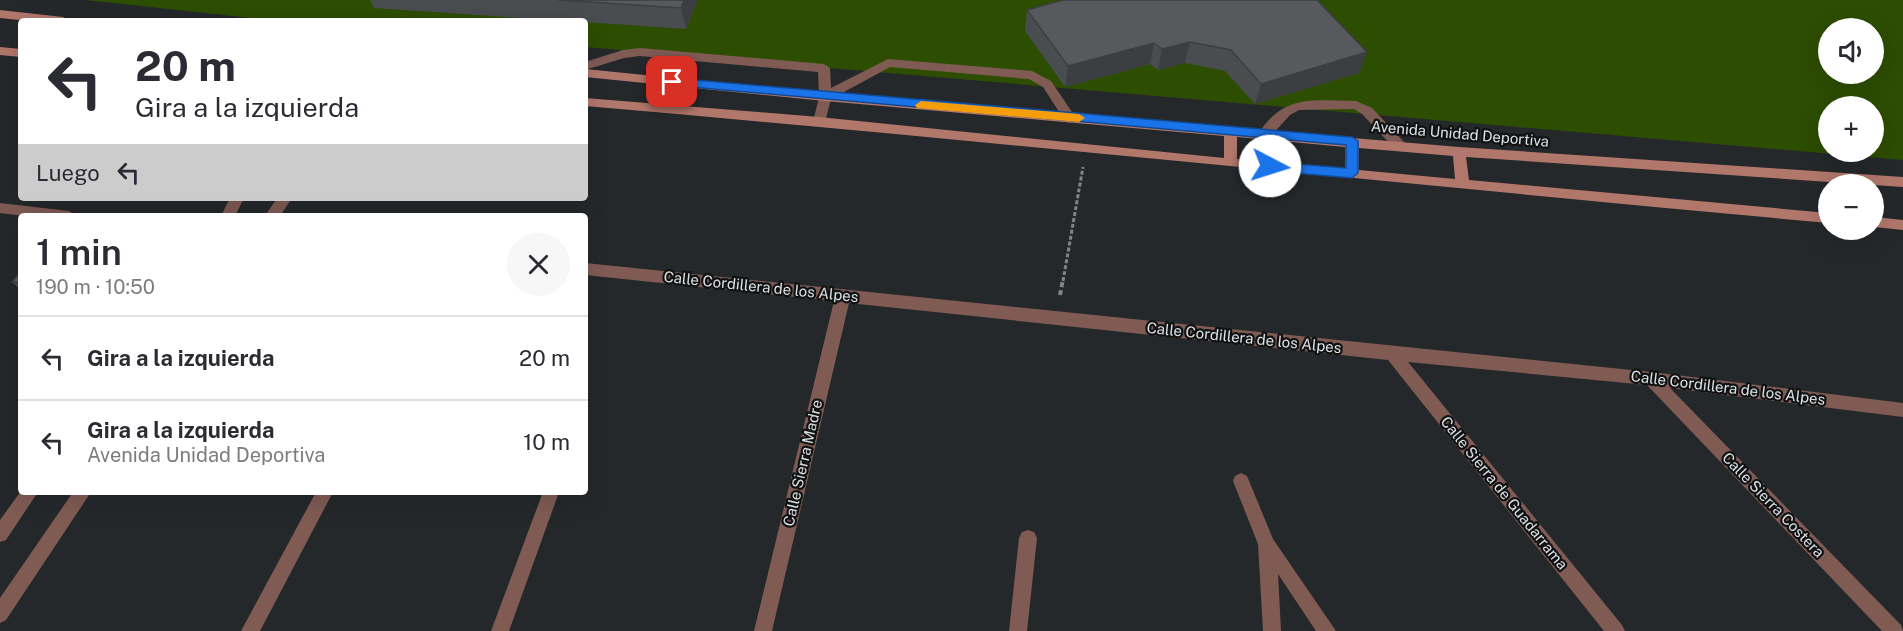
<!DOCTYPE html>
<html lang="es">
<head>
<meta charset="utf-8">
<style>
	:root { --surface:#fff; --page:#f7f7f7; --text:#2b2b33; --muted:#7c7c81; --line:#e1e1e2 }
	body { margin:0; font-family:"Public Sans",sans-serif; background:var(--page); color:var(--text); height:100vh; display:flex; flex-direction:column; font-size:22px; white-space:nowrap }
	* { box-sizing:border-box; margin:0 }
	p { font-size:20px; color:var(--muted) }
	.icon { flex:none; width:33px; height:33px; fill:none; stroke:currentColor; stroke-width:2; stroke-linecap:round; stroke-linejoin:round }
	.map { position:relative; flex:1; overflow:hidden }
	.side { position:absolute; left:18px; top:213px; width:570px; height:282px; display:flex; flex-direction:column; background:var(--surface); border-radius:6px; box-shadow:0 6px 24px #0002 }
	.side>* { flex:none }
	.hud { position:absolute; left:18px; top:18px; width:570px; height:183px; border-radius:6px; box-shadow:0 6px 24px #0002; background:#fff; color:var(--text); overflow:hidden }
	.fabs { position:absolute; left:1818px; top:18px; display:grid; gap:12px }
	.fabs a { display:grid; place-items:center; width:66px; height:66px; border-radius:50%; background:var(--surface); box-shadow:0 6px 24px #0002; font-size:30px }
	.pin { position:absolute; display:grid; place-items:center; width:51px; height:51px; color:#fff; margin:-26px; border-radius:12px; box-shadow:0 3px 9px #0006 }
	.me { position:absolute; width:66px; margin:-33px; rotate:95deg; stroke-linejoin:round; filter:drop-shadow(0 0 4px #0008) }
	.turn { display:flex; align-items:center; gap:21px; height:126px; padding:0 18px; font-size:27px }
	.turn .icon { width:78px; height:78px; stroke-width:2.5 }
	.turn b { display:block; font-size:42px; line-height:51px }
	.then { display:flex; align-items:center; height:57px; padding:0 18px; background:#0003; gap:12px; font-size:22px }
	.round { display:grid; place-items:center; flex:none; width:63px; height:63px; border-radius:32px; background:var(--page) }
	.headline { display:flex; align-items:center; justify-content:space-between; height:102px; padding:0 18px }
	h1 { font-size:36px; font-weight:600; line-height:45px }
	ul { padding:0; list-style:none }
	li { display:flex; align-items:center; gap:18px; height:84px; padding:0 18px; border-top:2px solid var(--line) }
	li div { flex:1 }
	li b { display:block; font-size:22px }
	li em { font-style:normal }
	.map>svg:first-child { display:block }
	.green { fill:#2d4d00; fill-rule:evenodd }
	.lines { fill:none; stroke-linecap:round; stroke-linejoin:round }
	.path-far1 { stroke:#818487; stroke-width:3; stroke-dasharray:4 2; stroke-linecap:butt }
	.path { stroke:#818487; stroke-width:4; stroke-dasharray:5 3; stroke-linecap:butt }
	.lane { fill:#805b54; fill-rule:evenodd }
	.street { fill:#805b54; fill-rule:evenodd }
	.secondary { fill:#b1776b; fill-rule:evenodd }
	.wall { fill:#4a4d50 }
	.shaded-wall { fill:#3c3f41 }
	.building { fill:#565a5d; stroke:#3c3f41; stroke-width:1.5 }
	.route { fill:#1a73e8; stroke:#114b97; stroke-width:1.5 }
	.slow { fill:#f59e0b }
	.labels { text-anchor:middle; stroke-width:4.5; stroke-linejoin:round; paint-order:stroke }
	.street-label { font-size:15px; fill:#dde0e2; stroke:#0f1112 }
</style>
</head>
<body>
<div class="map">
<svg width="1903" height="631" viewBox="0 0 1903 631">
	<rect width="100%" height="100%" fill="#25282b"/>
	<path class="green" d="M85,0H1903V160L585,47V21H280ZM1828,28H1874V74H1828ZM1828,106H1874V152H1828Z"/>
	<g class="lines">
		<path class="path-far1" d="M1063,281L1083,167"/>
		<path class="path" d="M1060,295L1063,279"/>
		<g class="lane">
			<path d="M640,48L824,64L830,68L831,88L888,59L1032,71L1051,81L1076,118L1070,123L1065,121L1043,87L1029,79L890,67L831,99L825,122L819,127L813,122L819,97L818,72L640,56L624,58L585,70V62L623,50Z"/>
			<path d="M1356,101L1372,108L1405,143L1407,146L1405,149H1395L1362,114L1354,109L1299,110L1290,115L1270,137H1260L1258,134C1285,93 1313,101 1356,101Z"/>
		</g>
		<g class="street">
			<path d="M230,198H244L235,216H221Z"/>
			<path d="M277,198H292L280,216H265Z"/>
			<path d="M0,203L69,211L76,216H24L0,213Z"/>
			<path d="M585,263L1651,372L1903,403V417L1670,388L1901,625L1903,631H1882L1647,385L1408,362L1622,625L1625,631H1604L1388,360L849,303L772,631H754L834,301L585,275Z"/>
			<path d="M1241,473L1247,476L1273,539L1336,631H1316L1278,574L1281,631H1263L1258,544L1233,481L1235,476Z"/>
			<path d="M21,491L38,492L6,540L0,542V520Z"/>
			<path d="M73,492H91L6,620L0,623V598Z"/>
			<path d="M316,492H333L260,631H241Z"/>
			<path d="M543,492H559L509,631H491Z"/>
			<path d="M1028,530L1034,532L1037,538L1027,631H1009L1019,538L1022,532Z"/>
		</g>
		<g class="secondary">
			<path d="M0,10L63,17L69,21H29L0,18Z"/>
			<path d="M0,47L21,49V57L0,55Z"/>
			<path d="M585,69L825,93L1459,147L1903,177V187L1466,157L1469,180L1828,213V223C1414,185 1000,142 585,106V98L819,117L1224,158V136L825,101L585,77ZM1237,137L1345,147V169L1237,159ZM1359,148L1453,156L1455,179L1359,170Z"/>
			<path d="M1874,217L1903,220V230L1874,227Z"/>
		</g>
	</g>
	<g class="wall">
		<path d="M370,0H698L686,29L585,22V21H566L374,8Z"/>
		<path d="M1027,10L1367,52L1359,73L1255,104L1225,71L1185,63L1158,70L1150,64L1065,87L1025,31Z"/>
		<path d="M21,272V290L12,282Z"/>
	</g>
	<g class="shaded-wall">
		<path d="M684,0H698L686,29L681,8Z"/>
		<path d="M1190,42L1185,63L1158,70L1162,49Z"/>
		<path d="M1154,43L1150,64L1065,87L1068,66Z"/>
		<path d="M1367,52L1359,73L1255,104L1261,84Z"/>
	</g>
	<g class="building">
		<path d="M558,0H684L681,8Z"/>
		<path d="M1063,0H1317L1367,52L1261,84L1231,50L1190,42L1162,49L1154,43L1068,66L1027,10Z"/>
		<path d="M21,272V283L12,282Z"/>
	</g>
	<path class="route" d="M672,78L1352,137L1358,141V173L1352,178L1270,171L1264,166L1270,162L1346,168V145L668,85L667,82Z"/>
	<path class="slow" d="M921,101L1079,114L1085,118L1079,122L917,108L915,105Z"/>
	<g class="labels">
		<g class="street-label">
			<text transform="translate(1460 134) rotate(5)" y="5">Avenida Unidad Deportiva</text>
			<text transform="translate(761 287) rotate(6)" y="5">Calle Cordillera de los Alpes</text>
			<text transform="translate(1244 338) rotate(6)" y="5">Calle Cordillera de los Alpes</text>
			<text transform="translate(1728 388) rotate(7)" y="5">Calle Cordillera de los Alpes</text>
			<text transform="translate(803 463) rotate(-77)" y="5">Calle Sierra Madre</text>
			<text transform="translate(1504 493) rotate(51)" y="5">Calle Sierra de Guadarrama</text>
			<text transform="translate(1773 505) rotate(46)" y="5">Calle Sierra Costera</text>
		</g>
	</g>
</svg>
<div class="fabs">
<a><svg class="icon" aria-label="sound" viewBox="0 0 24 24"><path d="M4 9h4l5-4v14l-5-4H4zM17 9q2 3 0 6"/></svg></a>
<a>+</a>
<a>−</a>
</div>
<div class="pin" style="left:672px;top:82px;background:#d93025"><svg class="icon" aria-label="arrive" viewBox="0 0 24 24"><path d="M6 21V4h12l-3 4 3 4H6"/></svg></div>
<svg class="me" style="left:1270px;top:166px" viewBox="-20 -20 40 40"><circle r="19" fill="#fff"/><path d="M0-13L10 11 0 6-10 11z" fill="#1a73e8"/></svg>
<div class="hud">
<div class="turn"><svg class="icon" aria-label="left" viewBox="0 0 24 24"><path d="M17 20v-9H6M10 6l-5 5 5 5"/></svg><div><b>20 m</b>Gira a la izquierda</div></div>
<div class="then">Luego<svg class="icon" aria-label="left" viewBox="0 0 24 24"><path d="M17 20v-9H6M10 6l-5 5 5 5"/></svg></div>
</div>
<section class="side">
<div class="headline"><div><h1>1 min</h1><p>190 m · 10:50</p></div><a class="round"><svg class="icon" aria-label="close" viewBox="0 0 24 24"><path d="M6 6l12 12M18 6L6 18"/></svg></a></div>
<ul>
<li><svg class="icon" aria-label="left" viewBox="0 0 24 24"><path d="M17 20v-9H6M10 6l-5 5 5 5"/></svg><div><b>Gira a la izquierda</b></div><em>20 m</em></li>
<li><svg class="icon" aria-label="left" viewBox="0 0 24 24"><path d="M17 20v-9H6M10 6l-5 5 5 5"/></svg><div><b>Gira a la izquierda</b><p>Avenida Unidad Deportiva</p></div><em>10 m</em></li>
</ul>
</section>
</div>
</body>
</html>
